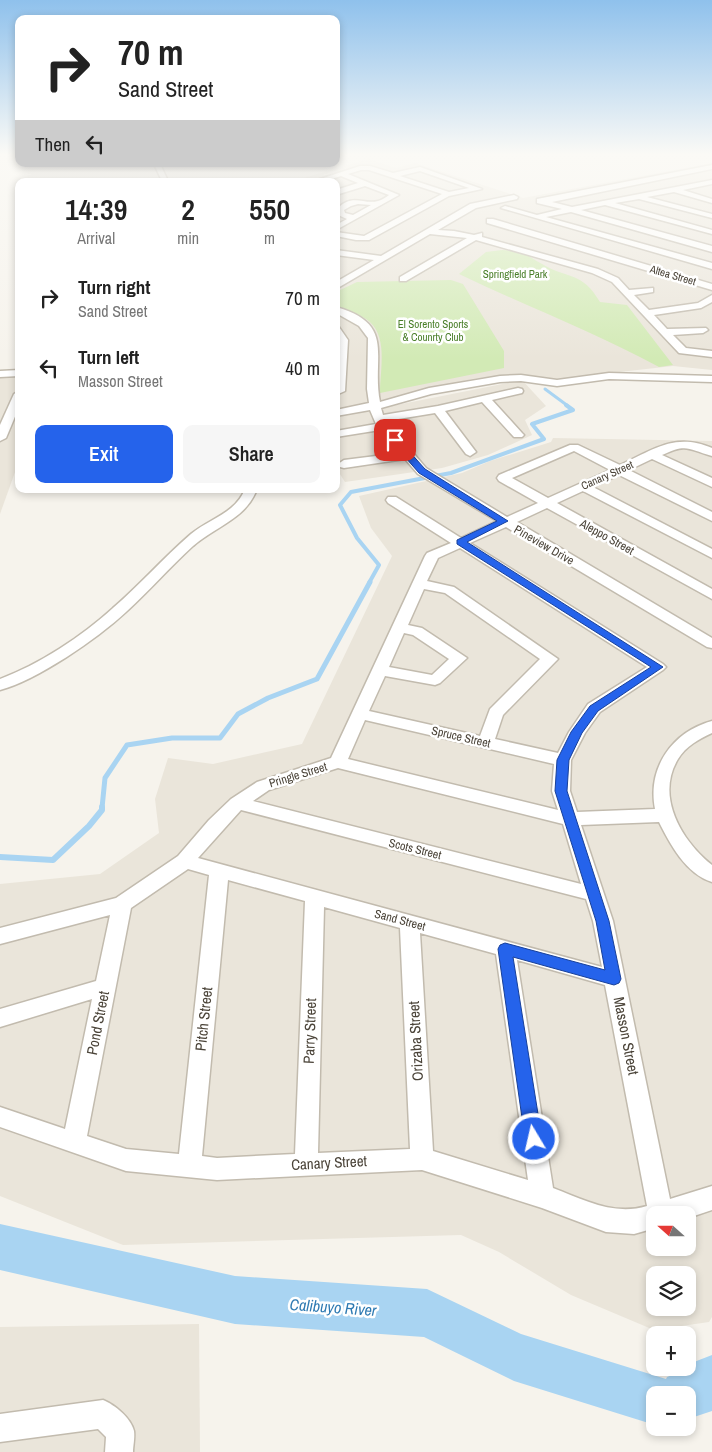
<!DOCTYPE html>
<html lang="en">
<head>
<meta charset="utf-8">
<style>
	:root { --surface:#fff; --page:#f6f6f6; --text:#222; --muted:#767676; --accent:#2563eb }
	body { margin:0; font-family:"Archivo Narrow",sans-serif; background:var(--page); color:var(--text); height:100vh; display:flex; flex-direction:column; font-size:19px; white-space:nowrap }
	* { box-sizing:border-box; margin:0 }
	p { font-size:16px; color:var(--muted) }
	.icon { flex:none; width:28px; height:28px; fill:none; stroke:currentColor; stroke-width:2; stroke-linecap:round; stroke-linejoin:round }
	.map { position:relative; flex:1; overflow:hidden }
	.details { position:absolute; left:15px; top:178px; width:325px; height:315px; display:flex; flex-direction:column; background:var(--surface); border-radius:10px; box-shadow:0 2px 8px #0003 }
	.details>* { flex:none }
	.guide { position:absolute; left:15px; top:15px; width:325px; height:152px; border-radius:10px; box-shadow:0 2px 8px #0003; background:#fff; color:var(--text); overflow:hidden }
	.needle { width:32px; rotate:291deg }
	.buttons { position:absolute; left:646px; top:1206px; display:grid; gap:10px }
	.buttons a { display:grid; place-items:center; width:50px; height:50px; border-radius:10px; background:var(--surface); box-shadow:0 2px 8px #0003; font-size:25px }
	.pin { position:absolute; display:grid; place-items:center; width:42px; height:42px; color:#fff; margin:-21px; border-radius:10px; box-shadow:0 2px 8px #0006 }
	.me { position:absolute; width:55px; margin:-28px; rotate:351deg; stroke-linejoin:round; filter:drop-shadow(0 0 4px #0008) }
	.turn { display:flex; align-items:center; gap:18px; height:105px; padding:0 20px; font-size:22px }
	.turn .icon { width:65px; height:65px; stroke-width:2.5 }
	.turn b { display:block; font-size:35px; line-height:42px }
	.then { display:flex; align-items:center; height:48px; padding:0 20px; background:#0003; gap:10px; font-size:19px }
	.eta { display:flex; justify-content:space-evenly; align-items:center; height:85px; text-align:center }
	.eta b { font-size:30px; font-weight:600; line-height:35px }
	.cta { display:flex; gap:10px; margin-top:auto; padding:10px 20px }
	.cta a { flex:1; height:58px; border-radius:10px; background:var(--accent); color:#fff; font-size:20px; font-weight:600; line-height:58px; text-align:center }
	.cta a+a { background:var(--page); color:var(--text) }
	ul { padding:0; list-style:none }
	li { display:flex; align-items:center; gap:15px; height:70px; padding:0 20px }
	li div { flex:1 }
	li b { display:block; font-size:19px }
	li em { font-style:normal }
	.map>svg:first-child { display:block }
	.residential { fill:#eae5da; fill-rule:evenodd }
	.green { fill:#d2eab5 }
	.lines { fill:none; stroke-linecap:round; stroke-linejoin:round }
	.stream-far3 { stroke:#a9d4f2; stroke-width:3 }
	.stream-far2 { stroke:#a9d4f2; stroke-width:4 }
	.stream-far1 { stroke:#a9d4f2; stroke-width:5 }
	.stream { stroke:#a9d4f2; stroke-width:6 }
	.river { fill:#a9d4f2; fill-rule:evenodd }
	.minor-casing { stroke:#c2bbae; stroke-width:3 }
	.minor { fill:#fff; fill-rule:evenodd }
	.route { fill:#2563eb; stroke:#184099 }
	.labels { text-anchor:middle; stroke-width:5; stroke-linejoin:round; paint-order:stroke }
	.far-park-label { font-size:11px; fill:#4a7f2a; stroke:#fff }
	.far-street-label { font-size:11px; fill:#4b4439; stroke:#fff }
	.street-label { font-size:12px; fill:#4b4439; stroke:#fff }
	.near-street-label { font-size:15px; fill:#4b4439; stroke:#fff }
	.near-water-label { font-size:16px; font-style:italic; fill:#2e7ab2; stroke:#fff }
</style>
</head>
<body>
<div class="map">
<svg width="712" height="1452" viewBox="0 0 712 1452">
	<rect width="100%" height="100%" fill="#f6f3ec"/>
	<g class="residential">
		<path d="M369,159L396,168L415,163L523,198L712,163V370L673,366L548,380L511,374L472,379L365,404L336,409V181H293Z"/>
		<path d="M0,372H19V461L0,514Z"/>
		<path d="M522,380L546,406L525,420L532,435L488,455L442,468L345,482L336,468V417Z"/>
		<path d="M553,438L712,441V1317L709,1322L654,1330L571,1295L499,1252L461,1235L123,1245L0,1196V884L100,874L159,833L155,799L168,758L213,764L302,744L392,556L371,528L359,496L462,473L490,461L551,442ZM655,1215H688V1248H655ZM655,1275H688V1308H655Z"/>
		<path d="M199,1324L200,1452H0V1327Z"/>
	</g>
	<g class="green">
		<path d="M502,250C527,251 522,253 542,264C567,279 582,271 600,302L627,305L673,365L659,367C594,332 526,306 459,274L486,252Z"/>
		<path d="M451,280L463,284L504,351V368L380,393C380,369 389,334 366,319C357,313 346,310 336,306V292L357,282Z"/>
	</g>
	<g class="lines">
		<path class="stream-far3" d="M545,389L568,406"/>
		<path class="stream-far2" d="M369,583L379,565L357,538L340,505L351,492L451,473L544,439L532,424L573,410L566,405"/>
		<path class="stream-far1" d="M102,808L105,778L127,745L172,738H220L238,714L268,698L317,679L370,582"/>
		<path class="stream" d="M0,857L53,860L89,826L102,810V807"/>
		<path class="river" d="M0,1224L235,1276L427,1289L521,1334L666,1379L667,1377L692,1367L694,1362L712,1355V1411L688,1419V1395H655V1425L514,1381L424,1337L235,1324L0,1270Z"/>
		<defs>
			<g id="minor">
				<path d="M154,164H160L168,181H162Z"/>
				<path d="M712,165V169L552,202L572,207L712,180V184L683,190L712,199V203L674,192L647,197L712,214V218L639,199L615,203L712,230V234L605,205L581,210L712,246V252L571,212L546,217L712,263V269L501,208L505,206L537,215L562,209L537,203V199Z"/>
				<path d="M360,166H370L393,173L420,167L482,189L449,196L369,240H356L336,236V232L364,236L442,194L369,170H361L348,174L399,195L336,230V225L347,219L338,215L336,210C352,192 363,205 378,201C382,200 386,197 389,195L365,186L336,195V190L358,183L341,176L325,181H314ZM420,171L469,188L449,192L400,176ZM358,204L371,205L353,215L345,213L344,210L351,206Z"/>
				<path d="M514,195L518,197L517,199L476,208L438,230L454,231L474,235L482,233V237L598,269L618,278L629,290L653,288V292L634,295L649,310L698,303L712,295V302L701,308L654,315L667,329L706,328L708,330L703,333L673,335L686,348L712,351V357L679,353L612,282L592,273L476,240L406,281H400V277L467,238L430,234L336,289V282L374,260L336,255V250L381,256L470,204Z"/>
				<path d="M487,219H493L712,284V290L487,223Z"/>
				<path d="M336,307C397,324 371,357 380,402L429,388L500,376L521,375L557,380L609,373L712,376V382L609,379L557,386L521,381L500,382L431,394L381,408L383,415L438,406L518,388L522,389L523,391L522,393L492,400L522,433L524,435L522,437H514L482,402L445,411L476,452L470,456L466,454L435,413L386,421L426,468L507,517L538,503L499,481L497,478L499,475L570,445H578L620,465C653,450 675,432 712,448V456C688,449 687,443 662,455L712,478V487L652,459L629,470L712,512V521L619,475L593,487L712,549V558L583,491L557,503L712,589V599L547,508L517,522L712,638V648L707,647L506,527L470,543L663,664L666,667L663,670L600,712L585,733L571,760L570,791L577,812L655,809C647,768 672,732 712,721V733C699,739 686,746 678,759C655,797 682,841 712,865V882C686,874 670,844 659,822L581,825L613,921L670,1199L712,1186V1210L688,1218V1215H655V1228L634,1234L606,1232L542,1208L422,1170L217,1180L126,1171L0,1127V1107L65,1129L92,999L0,1027V1009L96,981L110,915L0,944V928L116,898L178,856L209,820L231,799L257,782L331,758L425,556L427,553L451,543L388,503L386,500L388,497H396L461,538L497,521L418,474L405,459L344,468L340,467L338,464L344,460L400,453L380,430L336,437V431L376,424L370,410L336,416V410L369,403L367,389L368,338L359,326L336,313ZM574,451L610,470L548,498L512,478ZM460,548L647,667L588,704L569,732L558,753L495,739L503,715L558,659L454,587L427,581L438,558ZM424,589L445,593L540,659L490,709L480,736L369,711L385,676L435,685L440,683L467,658L422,628L408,625ZM404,633L413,635L449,659L432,675L389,667ZM365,720L554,764L552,791L558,810L348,759ZM338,768L563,824L581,884L253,801L269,790ZM241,810L586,899L593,921L602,967L198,858ZM188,869L209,875L179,1154L126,1149L87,1136L131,908ZM228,880L305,901L295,1154L217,1158L202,1156ZM324,907L400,928L410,1149L318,1153ZM420,933L496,954L528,1180L433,1151ZM517,960L605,985L647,1206C614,1216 584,1200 553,1188Z"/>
				<path d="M336,326L339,327L348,340L345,391L336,395L338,340Z"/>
				<path d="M19,370V376L0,377V371Z"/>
				<path d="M19,391V407L6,438L0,441V425L14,394Z"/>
				<path d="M245,489H257C246,519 216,526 193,546C170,567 149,591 126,612C97,639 37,680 0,690V679C40,664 81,637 113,608C140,585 163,558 191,534C210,518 235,514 245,489Z"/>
				<path d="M103,1400C115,1405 131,1418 134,1431C135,1438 133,1446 133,1452H105L106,1437L98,1429L0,1442V1414Z"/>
			</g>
		</defs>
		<use href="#minor" class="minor-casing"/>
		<use href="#minor" class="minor"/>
	</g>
	<linearGradient id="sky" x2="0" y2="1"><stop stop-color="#8fc1ec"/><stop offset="0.43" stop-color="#fbfaf6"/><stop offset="1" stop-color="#fbfaf6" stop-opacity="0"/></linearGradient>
	<rect width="712" height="359" fill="url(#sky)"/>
	<path class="route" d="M392,439H398L425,469L508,521L467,542L663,667L598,711L582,733L569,760L567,791L609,921L621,979L619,983L614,985L513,957L542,1139L539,1144L534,1146L528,1144L525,1139L498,949L500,945L505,943L605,970L596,921L555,791L557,760L571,732L590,706L651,667L457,544V540L497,521L419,473L392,442Z"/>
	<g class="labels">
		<g class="far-park-label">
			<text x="515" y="278">Springfield Park</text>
			<text x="433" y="328">El Sorento Sports<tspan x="433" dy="13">&amp; Counrty Club</tspan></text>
		</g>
		<g class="far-street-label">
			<text transform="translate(673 275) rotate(16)" y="4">Altea Street</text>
			<text transform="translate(607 475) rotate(-24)" y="4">Canary Street</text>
		</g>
		<g class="street-label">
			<text transform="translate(607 537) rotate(29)" y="4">Aleppo Street</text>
			<text transform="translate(544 545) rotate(30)" y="4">Pineview Drive</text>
			<text transform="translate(461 737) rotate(13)" y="4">Spruce Street</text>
			<text transform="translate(298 775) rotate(-17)" y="4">Pringle Street</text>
			<text transform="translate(415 849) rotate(14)" y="4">Scots Street</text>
			<text transform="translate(400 920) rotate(15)" y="4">Sand Street</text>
		</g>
		<g class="near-street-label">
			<text transform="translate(204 1019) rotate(-84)" y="5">Pitch Street</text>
			<text transform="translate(98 1023) rotate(-79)" y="5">Pond Street</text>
			<text transform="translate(310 1031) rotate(-88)" y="5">Parry Street</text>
			<text transform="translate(626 1036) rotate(79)" y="5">Masson Street</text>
			<text transform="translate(416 1041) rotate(-93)" y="5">Orizaba Street</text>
			<text transform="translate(329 1163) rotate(-3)" y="5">Canary Street</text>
		</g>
		<g class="near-water-label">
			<text transform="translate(333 1307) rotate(4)" y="6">Calibuyo River</text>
		</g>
	</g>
</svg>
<div class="buttons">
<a><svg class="needle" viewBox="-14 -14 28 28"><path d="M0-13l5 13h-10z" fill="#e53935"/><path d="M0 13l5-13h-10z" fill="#767676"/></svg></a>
<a><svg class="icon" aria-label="layers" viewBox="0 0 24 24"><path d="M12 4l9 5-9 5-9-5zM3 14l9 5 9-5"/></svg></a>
<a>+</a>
<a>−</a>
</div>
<div class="pin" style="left:395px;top:440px;background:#d93025"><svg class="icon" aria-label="arrive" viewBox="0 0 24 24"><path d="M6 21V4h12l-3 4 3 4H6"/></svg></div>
<svg class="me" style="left:534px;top:1139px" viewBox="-20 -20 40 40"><circle r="17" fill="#2563eb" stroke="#fff" stroke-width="3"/><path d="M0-11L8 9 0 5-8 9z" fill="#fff"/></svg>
<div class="guide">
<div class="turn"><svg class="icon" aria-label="right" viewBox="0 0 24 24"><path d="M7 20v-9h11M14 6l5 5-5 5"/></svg><div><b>70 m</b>Sand Street</div></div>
<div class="then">Then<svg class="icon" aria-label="left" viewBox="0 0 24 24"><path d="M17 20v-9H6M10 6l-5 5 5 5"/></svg></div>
</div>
<section class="details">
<div class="eta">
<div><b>14:39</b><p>Arrival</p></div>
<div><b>2</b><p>min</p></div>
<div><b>550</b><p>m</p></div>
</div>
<ul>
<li><svg class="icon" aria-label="right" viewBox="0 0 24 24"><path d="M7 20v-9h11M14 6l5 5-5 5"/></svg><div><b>Turn right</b><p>Sand Street</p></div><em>70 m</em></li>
<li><svg class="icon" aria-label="left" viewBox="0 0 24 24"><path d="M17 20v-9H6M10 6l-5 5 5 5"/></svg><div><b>Turn left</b><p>Masson Street</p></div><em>40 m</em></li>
</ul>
<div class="cta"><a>Exit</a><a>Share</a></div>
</section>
</div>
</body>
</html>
